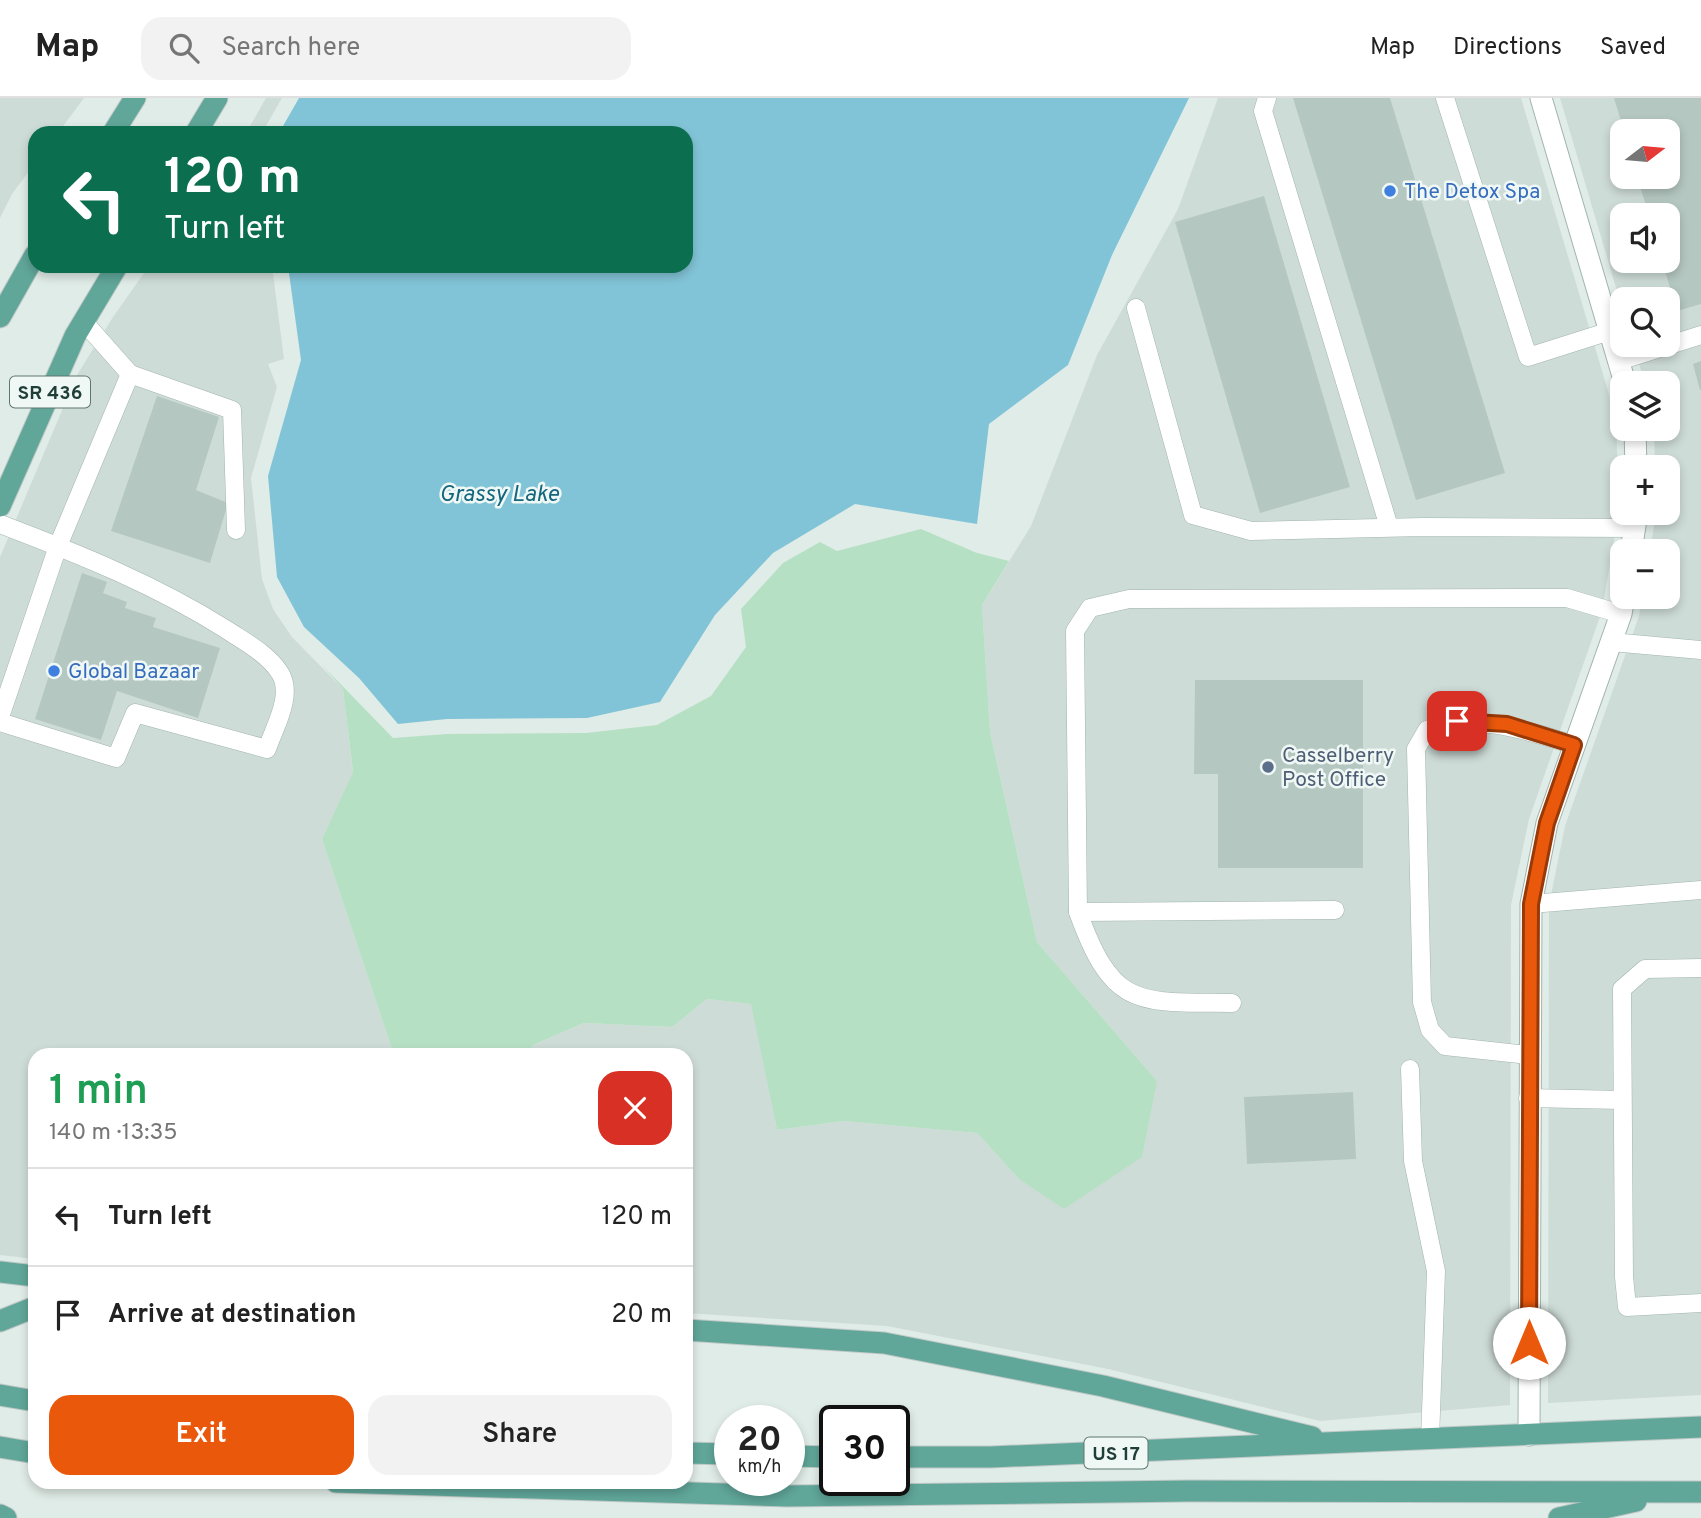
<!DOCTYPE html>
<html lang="en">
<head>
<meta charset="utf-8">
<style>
	:root { --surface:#fff; --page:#f2f2f2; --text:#222; --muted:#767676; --line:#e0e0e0; --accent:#ea580c }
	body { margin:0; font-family:Overpass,sans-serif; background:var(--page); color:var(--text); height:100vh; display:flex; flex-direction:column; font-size:26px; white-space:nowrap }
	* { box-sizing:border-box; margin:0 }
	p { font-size:23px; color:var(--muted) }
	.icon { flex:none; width:38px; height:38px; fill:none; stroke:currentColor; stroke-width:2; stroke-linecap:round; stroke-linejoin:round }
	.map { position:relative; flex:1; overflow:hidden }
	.sheet { position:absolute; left:28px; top:950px; width:665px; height:441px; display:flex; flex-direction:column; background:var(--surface); border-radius:21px; box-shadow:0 4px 10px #0003 }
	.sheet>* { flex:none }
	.top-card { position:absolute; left:28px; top:28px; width:665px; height:147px; border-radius:21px; box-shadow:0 4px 10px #0003; background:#0b6e4f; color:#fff; overflow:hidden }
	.needle { width:46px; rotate:74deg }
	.tools { position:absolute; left:1610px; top:21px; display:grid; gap:14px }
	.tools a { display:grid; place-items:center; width:70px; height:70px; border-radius:14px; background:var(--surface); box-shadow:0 4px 10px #0003; font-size:35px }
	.speed { position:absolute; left:714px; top:1307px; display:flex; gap:14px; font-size:35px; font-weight:700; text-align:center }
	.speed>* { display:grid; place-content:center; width:91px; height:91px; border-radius:50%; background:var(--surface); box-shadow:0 4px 10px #0003; line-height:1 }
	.speed small { font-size:18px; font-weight:400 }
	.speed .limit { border:4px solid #111; border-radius:10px; background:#fff; color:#111 }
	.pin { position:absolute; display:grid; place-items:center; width:60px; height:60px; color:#fff; margin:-30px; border-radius:14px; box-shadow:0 4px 10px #0006 }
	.me { position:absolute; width:77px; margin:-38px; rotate:0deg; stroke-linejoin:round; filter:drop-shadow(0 0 5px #0008) }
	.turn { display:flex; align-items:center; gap:24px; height:147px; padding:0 21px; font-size:32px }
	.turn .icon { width:91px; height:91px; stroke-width:2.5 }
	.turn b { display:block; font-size:49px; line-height:60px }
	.round { display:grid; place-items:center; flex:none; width:74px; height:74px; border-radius:21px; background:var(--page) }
	.head { display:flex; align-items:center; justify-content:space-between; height:119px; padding:0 21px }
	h1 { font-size:42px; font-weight:600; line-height:52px; color:#1e9e55 }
	.cta { display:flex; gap:14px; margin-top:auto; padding:14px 21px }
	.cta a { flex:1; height:80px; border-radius:21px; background:var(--accent); color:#fff; font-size:28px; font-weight:600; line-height:80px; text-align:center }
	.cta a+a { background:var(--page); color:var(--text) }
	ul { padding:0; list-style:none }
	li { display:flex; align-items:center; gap:21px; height:98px; padding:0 21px; border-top:2px solid var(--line) }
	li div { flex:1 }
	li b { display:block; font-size:26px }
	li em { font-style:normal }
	header { display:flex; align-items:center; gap:42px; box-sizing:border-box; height:98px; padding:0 35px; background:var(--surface); border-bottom:2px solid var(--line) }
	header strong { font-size:33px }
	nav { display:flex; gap:38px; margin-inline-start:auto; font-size:24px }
	.search { width:490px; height:63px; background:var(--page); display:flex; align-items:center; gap:18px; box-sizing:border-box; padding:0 24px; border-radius:21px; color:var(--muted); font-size:26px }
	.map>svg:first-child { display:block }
	.built { fill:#cedcd7; fill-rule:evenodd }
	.green { fill:#b6e0c4 }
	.water { fill:#82c4d7 }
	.building { fill:#b5c7c1 }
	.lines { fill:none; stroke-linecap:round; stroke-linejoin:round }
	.service-casing { stroke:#a2b4af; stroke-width:19 }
	.minor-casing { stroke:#a2b4af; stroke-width:23 }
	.primary-casing { stroke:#c0c9c7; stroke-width:23 }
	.service { stroke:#fff; stroke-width:18 }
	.minor { stroke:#fff; stroke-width:21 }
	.primary { stroke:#60a699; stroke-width:21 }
	.route-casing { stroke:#983908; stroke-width:18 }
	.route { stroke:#ea580c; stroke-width:12 }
	.shop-dot { fill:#3f7fe0; stroke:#f0f8f5; stroke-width:2.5 }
	.service-dot { fill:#5c6f8a; stroke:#f0f8f5; stroke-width:2.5 }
	.labels { text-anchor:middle; stroke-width:5; stroke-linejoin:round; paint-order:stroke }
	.shield { fill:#f0f8f5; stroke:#5e7671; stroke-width:2 }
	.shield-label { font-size:19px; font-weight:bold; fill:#1f3e38 }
	.shop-label { font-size:21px; fill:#366cbe; stroke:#f0f8f5; text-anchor:start }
	.service-label { font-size:21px; fill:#4e5e75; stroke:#f0f8f5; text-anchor:start }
	.water-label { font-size:23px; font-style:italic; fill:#14667f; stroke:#f0f8f5 }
</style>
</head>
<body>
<header>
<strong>Map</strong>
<div class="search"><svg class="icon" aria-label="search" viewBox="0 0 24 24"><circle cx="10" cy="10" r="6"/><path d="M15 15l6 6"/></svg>Search here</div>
<nav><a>Map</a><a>Directions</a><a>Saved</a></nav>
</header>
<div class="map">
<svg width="1701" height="1420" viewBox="0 0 1701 1420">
	<rect width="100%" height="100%" fill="#e0ece7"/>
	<g class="built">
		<path d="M0,0H84L58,35H35V65L12,96L0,120Z"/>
		<path d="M266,0H282L262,35H246Z"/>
		<path d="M1218,0H1521L1616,320L1619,412L1602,513L1529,721L1511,807L1510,1307L1320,1323L1108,1271L887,1228L686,1215V957H527L533,947L584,925L672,929L707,901L752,906L777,1032L843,1023L977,1035L1019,1081L1157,983L1037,844L990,634L982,507L1031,428L1097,257L1178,111Z"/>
		<path d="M1560,0H1701V1297L1548,1305L1549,807L1565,728L1639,518L1642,499H1668V453H1650L1656,415H1668V369H1655L1654,331H1668V285H1645L1633,247H1668V201H1622V210ZM1622,33H1668V79H1622ZM1622,117H1668V163H1622Z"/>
		<path d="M149,168H272L284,261L268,266L277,289L251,380L262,481L273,511L292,539L343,591L353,675L322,741L394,957H35V1161L0,1157V459L77,277L113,219Z"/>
	</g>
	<path class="green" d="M921,431L977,455L1009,463L982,507L990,634L1037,844L1157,983L1142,1059L1064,1111L1019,1081L977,1035L843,1023L777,1032L751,906L707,901L672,929L584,925L533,947L527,957H394L322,741L353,674L343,591L322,567L393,640L447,636L586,635L657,627L711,598L746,549L741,511L783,465L820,444L837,453Z"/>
	<path class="water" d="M299,0H1189L1112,157L1068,267L989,326L977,426L855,406L773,455L715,517L660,604L587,620L447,621L398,626L359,580L304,529L277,479L268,378L301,262L288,168H686V35H279Z"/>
	<g class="building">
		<path d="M1293,0H1390L1505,375L1416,402Z"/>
		<path d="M1614,0H1701V206L1677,213L1662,163H1668V117H1649L1637,79H1668V33H1624Z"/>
		<path d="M1264,98L1350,389L1260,415L1175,124Z"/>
		<path d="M1701,263V292H1700L1693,266Z"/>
		<path d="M157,298L219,319L196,392L228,405L210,465L111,433Z"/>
		<path d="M82,475L107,484L103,495L127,504L125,510L156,520L153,529L220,550L198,620L117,593L101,642L35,621Z"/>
		<path d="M1195,582H1363V770H1218V676H1194Z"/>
		<path d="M1353,994L1356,1061L1247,1066L1244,999Z"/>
	</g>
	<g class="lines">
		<defs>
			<g id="service">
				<path d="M1267,0L1263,13L1389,429"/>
				<path d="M1445,0L1528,259L1610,233"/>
				<path d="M1136,210L1193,417L1251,433L1423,429L1635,430"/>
				<path d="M84,224L130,276"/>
				<path d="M1619,263L1701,237"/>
				<path d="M0,426C79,456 156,487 227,532C245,544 268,556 280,575C294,597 274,630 267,651L135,615L116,660L0,624"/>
				<path d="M1611,544L1701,552"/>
				<path d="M0,619L58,448L130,276L232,312L236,432"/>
				<path d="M1531,806L1701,792"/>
				<path d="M1335,812L1078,814L1075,533L1090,510L1129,501L1567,500L1621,516"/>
				<path d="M1078,814C1113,911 1137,904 1232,905"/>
				<path d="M1701,870L1645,871L1622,891L1624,1179L1627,1209L1701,1205"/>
				<path d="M1528,957L1445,948L1430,932L1422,904L1416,651L1427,632C1482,616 1522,631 1574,647"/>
				<path d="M1410,971L1413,1063L1436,1173L1430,1342"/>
				<path d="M1528,1000L1622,1002"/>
			</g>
			<g id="minor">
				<path d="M1541,0L1625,285"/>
				<path d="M1635,331L1636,369"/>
				<path d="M1631,453L1637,415"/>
				<path d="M1529,1337L1531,806L1547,725L1621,516L1624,499"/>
			</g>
			<g id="primary">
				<path d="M113,35L135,0"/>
				<path d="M196,35L217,0"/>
				<path d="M0,219L35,157"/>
				<path d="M0,408L75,238L117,168"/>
				<path d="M0,1174L35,1178"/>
				<path d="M0,1223L35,1209"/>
				<path d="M686,1232L884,1245L1103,1288L1312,1339"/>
				<path d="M0,1297L35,1303"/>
				<path d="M0,1349L35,1355"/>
				<path d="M686,1355L730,1356"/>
				<path d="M789,1358L835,1359"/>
				<path d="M894,1359H991L1701,1329"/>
				<path d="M336,1384L787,1398L1189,1393L1701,1394"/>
				<path d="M0,1417L6,1420"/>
				<path d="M1559,1420L1636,1403"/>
			</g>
		</defs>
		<use href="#service" class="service-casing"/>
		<use href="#minor" class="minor-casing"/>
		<use href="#primary" class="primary-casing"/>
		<use href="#service" class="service"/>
		<use href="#minor" class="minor"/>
		<use href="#primary" class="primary"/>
	</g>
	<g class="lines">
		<defs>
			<path id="route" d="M1457,623L1507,626L1574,647L1547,725L1531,806L1529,1245"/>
		</defs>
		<use href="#route" class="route-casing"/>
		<use href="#route" class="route"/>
	</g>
	<g class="shop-dot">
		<circle cx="1390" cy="93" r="7"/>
		<circle cx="54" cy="573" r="7"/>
	</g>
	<circle class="service-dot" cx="1268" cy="669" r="7"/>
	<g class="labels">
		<g class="shield">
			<rect x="10" y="278.5" width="80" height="31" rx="5"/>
			<rect x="1084.5" y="1339.5" width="63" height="31" rx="5"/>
		</g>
		<g class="shield-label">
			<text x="50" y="301">SR 436</text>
			<text x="1116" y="1362">US 17</text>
		</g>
		<g class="shop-label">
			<text x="1404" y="100">The Detox Spa</text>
			<text x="68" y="580">Global Bazaar</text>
		</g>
		<g class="service-label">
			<text x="1282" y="664">Casselberry<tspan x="1282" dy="24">Post Office</tspan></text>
		</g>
		<g class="water-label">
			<text x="499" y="403">Grassy Lake</text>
		</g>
	</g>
</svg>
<div class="tools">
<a><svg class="needle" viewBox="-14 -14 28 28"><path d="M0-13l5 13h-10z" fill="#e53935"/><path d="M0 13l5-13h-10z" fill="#767676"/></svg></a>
<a><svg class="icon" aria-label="sound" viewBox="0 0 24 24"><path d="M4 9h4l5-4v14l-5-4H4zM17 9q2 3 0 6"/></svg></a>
<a><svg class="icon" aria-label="search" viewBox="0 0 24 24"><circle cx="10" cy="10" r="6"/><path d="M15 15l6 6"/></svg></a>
<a><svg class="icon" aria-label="layers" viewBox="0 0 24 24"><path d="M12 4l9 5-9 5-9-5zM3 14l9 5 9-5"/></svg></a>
<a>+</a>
<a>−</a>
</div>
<div class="speed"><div>20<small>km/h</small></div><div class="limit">30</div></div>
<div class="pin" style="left:1457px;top:623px;background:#d93025"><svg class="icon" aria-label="arrive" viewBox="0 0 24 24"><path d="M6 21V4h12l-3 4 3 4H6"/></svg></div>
<svg class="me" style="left:1529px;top:1245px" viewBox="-20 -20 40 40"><circle r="19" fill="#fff"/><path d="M0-13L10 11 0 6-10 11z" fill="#ea580c"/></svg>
<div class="top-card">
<div class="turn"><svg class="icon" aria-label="left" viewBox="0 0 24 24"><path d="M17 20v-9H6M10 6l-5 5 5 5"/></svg><div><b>120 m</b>Turn left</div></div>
</div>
<section class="sheet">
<div class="head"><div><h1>1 min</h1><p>140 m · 13:35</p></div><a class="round" style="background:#d93025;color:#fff"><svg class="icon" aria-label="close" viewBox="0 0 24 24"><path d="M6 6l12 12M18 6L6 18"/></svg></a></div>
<ul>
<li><svg class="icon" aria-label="left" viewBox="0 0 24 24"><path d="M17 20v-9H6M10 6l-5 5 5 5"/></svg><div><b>Turn left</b></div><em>120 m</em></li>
<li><svg class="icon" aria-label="arrive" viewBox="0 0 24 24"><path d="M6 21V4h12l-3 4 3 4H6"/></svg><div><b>Arrive at destination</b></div><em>20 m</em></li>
</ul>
<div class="cta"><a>Exit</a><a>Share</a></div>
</section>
</div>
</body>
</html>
